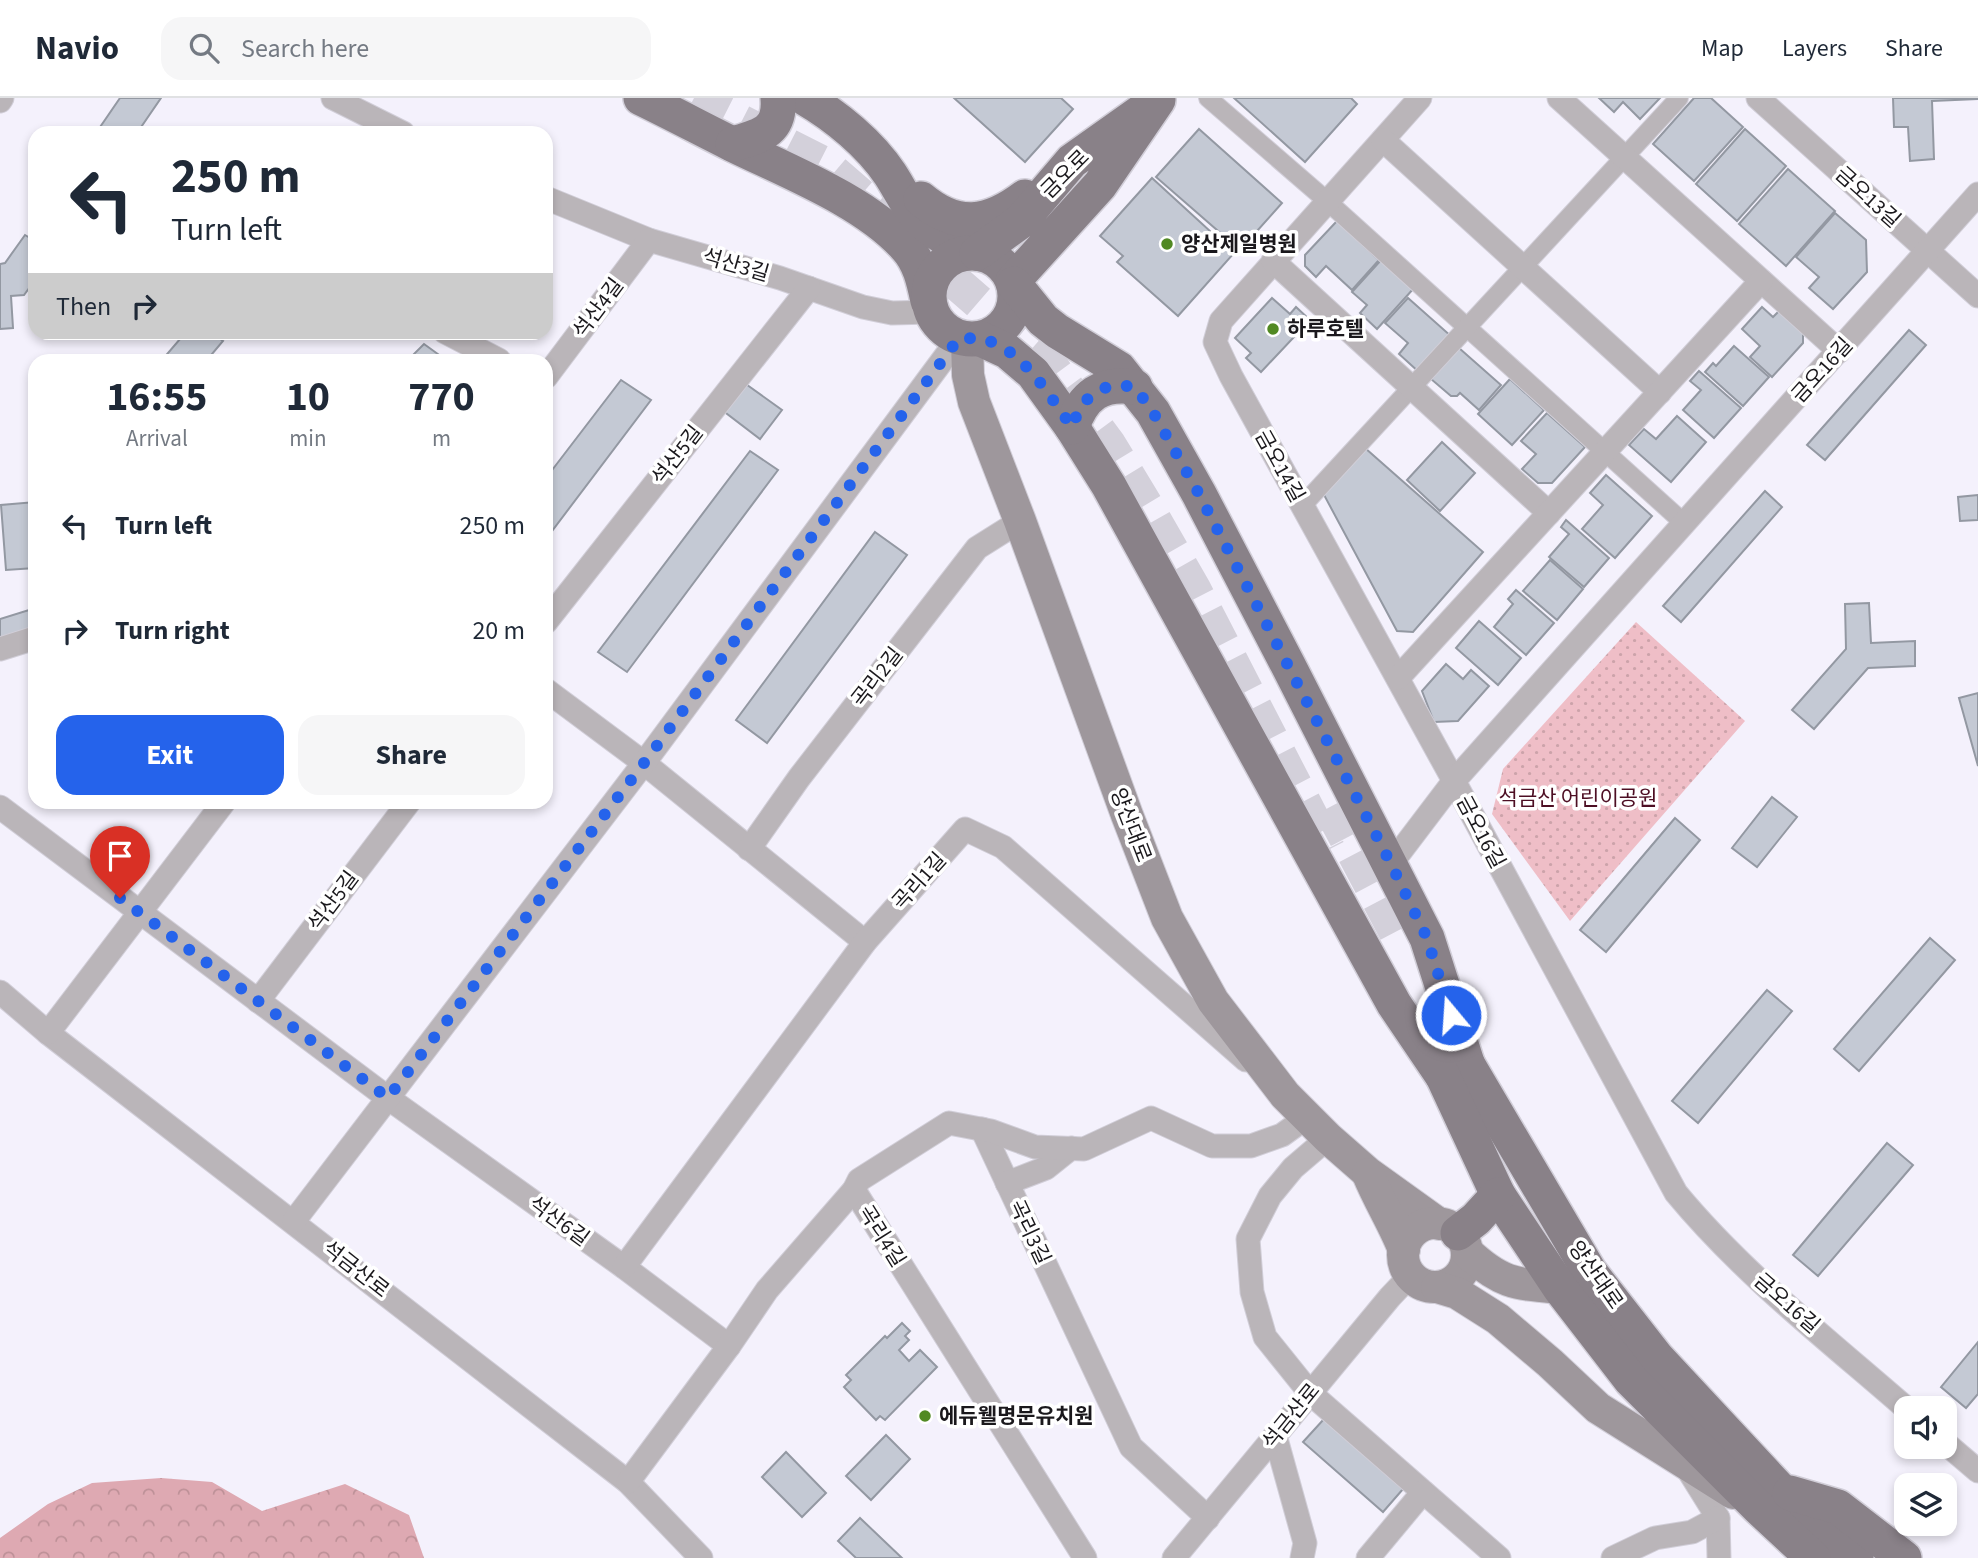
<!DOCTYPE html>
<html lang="en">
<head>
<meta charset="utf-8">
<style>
	:root { --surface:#fff; --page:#f6f6f7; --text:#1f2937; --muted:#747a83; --line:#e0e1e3; --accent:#2563eb }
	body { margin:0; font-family:"Source Sans 3","Noto Sans KR",sans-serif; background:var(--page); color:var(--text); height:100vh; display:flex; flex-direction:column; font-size:26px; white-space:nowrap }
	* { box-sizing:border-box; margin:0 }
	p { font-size:23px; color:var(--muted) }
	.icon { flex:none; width:38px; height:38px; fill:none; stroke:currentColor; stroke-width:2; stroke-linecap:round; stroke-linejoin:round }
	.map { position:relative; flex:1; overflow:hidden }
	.details { position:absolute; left:28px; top:256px; width:525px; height:455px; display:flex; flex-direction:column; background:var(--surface); border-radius:21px; box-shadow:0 4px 10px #0003 }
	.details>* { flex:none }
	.guide { position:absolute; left:28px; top:28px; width:525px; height:214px; border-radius:21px; box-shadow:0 4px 10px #0003; background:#fff; color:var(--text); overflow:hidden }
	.fabs { position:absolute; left:1894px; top:1298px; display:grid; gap:14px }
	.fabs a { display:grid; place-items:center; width:63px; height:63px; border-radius:14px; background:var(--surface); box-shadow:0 4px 10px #0003; font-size:35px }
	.pin { position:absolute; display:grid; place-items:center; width:60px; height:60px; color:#fff; margin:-72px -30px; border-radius:50% 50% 50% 0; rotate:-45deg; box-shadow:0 0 7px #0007 }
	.pin .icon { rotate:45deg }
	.me { position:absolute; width:77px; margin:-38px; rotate:342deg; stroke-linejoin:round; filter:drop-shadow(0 0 5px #0008) }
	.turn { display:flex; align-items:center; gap:24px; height:147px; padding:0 28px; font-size:32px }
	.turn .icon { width:91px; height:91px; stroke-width:2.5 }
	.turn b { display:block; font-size:49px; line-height:60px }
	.then { display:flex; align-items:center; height:66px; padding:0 28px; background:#0003; gap:14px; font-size:26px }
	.eta { display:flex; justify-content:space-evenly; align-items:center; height:119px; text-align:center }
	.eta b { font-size:42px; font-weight:700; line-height:49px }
	.cta { display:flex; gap:14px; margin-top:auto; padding:14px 28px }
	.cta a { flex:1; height:80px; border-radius:21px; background:var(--accent); color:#fff; font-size:28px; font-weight:700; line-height:80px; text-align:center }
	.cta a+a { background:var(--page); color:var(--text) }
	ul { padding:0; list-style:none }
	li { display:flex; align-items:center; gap:21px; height:105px; padding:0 28px }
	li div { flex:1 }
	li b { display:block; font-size:26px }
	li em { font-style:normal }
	header { display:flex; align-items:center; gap:42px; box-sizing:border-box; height:98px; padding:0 35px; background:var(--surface); border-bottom:2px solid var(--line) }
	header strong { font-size:33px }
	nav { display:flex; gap:38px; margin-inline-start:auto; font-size:24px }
	.search { width:490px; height:63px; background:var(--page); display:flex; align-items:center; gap:18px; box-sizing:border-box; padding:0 24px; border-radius:21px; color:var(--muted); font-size:26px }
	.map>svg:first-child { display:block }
	.grass { fill:url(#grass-dots) }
	.forest { fill:url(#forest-crowns) }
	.building { fill:#c4c9d4; stroke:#9398a2; stroke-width:2 }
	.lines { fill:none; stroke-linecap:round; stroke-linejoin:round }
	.primary-tunnel { stroke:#d3d0da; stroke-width:35; stroke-dasharray:35 18; stroke-linecap:butt }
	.pedestrian-casing { stroke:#d1ced8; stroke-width:20 }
	.minor-casing { stroke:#d1ced8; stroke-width:25 }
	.secondary-casing { stroke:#d1ced8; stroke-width:34 }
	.primary-casing { stroke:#d1ced8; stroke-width:38 }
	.pedestrian { stroke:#bab5b9; stroke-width:18 }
	.minor { stroke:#bab5b9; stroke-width:23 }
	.secondary { stroke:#9e979c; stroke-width:32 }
	.primary { stroke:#898188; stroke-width:35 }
	.route { stroke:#2563eb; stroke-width:12; stroke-dasharray:0 21.6 }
	.poi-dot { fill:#518923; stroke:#fff; stroke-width:2.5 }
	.labels { text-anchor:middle; stroke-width:7; stroke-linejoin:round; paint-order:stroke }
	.street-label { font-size:21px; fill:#1a181c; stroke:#fff }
	.poi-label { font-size:21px; font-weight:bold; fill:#1a181c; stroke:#fff; text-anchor:start }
	.park-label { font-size:21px; fill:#4d0e23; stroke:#fff }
</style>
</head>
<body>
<header>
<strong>Navio</strong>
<div class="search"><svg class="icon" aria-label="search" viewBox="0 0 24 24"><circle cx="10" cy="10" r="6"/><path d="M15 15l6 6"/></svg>Search here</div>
<nav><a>Map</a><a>Layers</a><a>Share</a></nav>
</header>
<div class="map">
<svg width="1978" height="1460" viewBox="0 0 1978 1460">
	<defs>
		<pattern id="grass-dots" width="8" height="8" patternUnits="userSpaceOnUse" patternTransform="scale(1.75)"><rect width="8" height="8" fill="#efbec7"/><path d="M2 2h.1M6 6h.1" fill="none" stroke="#cca3aa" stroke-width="1.8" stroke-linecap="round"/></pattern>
		<pattern id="forest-crowns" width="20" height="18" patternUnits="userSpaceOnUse" patternTransform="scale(1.75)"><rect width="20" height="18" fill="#dea9b2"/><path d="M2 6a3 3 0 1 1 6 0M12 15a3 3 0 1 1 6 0" fill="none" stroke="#be9198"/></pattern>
	</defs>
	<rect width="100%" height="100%" fill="#f4f1fc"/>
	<path class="grass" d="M1636,524L1745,623L1570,823L1492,716L1503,671Z"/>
	<path class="forest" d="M161,1380L212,1384L262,1413L345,1386L409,1417L424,1460H0V1440L48,1406L92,1385Z"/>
	<g class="building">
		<path d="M120,0H161L137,35H96Z"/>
		<path d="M954,0H1061L1073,11L1025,64Z"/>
		<path d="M1234,0H1351L1357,6L1305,64Z"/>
		<path d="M1599,0H1660L1640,21L1623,4L1614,14Z"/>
		<path d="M1694,0H1711L1743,29L1694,83L1653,46Z"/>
		<path d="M1893,0H1978V1L1932,3L1934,61L1910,63L1908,29H1894Z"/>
		<path d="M1199,31L1282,105L1240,152L1156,79Z"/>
		<path d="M1745,31L1786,68L1737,123L1696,86Z"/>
		<path d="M1788,71L1835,113L1786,168L1739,126Z"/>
		<path d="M1152,80L1234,155L1178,218L1117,164L1123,158L1100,138Z"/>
		<path d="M1835,115L1866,142L1867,174L1833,211L1809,190L1819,179L1796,159Z"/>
		<path d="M1337,123L1379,162L1352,192L1326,168L1316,179L1305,168V157Z"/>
		<path d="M25,137L35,143V182L24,197L11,198L13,230L0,231V166L5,165Z"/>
		<path d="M1382,161L1414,190L1377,231L1360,215L1367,207L1352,194Z"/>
		<path d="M1272,200L1290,216L1296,209L1310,222L1261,274L1246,260L1251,255L1235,240Z"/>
		<path d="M1408,200L1452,239L1420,275L1399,256L1408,245L1385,225Z"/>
		<path d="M1762,209L1773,219L1783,209L1803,227V245L1772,279L1750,259L1760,248L1742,231Z"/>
		<path d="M1909,232L1926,247L1825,362L1807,347Z"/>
		<path d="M186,234H210L223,243L207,262H162Z"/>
		<path d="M424,246L446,262H408Z"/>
		<path d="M1734,248L1769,279L1743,308L1705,274L1713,265L1716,268Z"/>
		<path d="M1459,250L1501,287L1479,312L1460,295L1457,298H1451L1431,281Z"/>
		<path d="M1699,273L1741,310L1714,340L1683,312L1701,292L1690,283Z"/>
		<path d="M1510,281L1544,312L1512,347L1478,316Z"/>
		<path d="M621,282L651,302L546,441V380Z"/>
		<path d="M743,284L782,312L760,341L722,312Z"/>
		<path d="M1547,315L1585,349L1552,385H1538L1522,371L1536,356L1521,343Z"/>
		<path d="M1677,318L1706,344L1671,384L1629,347L1644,331L1656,341Z"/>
		<path d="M1442,344L1475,375L1440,413L1407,382Z"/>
		<path d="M1365,350L1483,454L1413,534L1397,533L1323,395Z"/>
		<path d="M750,353L778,372L627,574L598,554Z"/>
		<path d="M1606,377L1652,418L1615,460L1582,431L1603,407L1590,395Z"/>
		<path d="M1765,393L1782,409L1681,524L1663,508Z"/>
		<path d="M1978,397V422L1960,423L1958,399Z"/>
		<path d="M35,404V470L6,472L1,407Z"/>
		<path d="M1566,422L1609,460L1584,489L1549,459L1569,436L1561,429Z"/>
		<path d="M875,434L907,457L767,645L736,622Z"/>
		<path d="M1550,462L1583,491L1557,522L1523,493Z"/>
		<path d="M1516,492L1554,525L1526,557L1494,529L1513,506L1508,501Z"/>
		<path d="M1869,505L1871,545L1915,543V568L1868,570L1814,631L1792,612L1846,551L1845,506Z"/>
		<path d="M29,512L35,531L0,544V521Z"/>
		<path d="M1479,523L1521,560L1498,587L1456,550Z"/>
		<path d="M1446,566L1463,581L1471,572L1489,588L1458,623L1434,624L1422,593Z"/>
		<path d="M1978,595V668L1959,600Z"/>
		<path d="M1772,699L1797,719L1757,769L1732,750Z"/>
		<path d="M1675,720L1700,742L1606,854L1580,832Z"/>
		<path d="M1930,840L1955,862L1859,973L1834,951Z"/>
		<path d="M1767,892L1792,913L1698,1025L1672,1003Z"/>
		<path d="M1887,1045L1913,1067L1818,1178L1793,1157Z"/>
		<path d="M902,1225L910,1233L905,1238L909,1242L899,1252L909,1263L920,1252L937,1269L885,1322L880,1318L876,1322L844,1289L851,1282L846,1277L885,1238L887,1240Z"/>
		<path d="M1978,1244V1296L1966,1310L1941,1289Z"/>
		<path d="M1324,1321L1403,1391L1383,1414L1303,1344Z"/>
		<path d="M886,1337L910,1361L871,1402L846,1378Z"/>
		<path d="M786,1354L826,1395L802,1419L762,1379Z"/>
		<path d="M860,1420L902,1460H856L838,1443Z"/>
	</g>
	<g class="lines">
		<g class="primary-tunnel">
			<path d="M694,0L824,66L888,121L937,168L1047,263L1109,347L1146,408L1194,492L1328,752"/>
			<path d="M1330,709L1402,845"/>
		</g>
		<defs>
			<g id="pedestrian">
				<path d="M1208,0L1327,103L1685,426"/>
				<path d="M1302,408L1679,0"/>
			</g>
			<g id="minor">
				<path d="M333,0L403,35"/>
				<path d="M1420,0L1221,223L1215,244L1231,278L1454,683L1676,1095C1743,1176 1828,1242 1907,1311"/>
				<path d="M1559,0L1839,253"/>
				<path d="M1758,0L1978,198"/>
				<path d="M0,3L2,0"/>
				<path d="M1383,42L1660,294"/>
				<path d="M546,100L649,142L780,180L863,209L892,215L931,214"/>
				<path d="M1273,163L1549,415"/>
				<path d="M445,234L499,262"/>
				<path d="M546,279L649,142"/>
				<path d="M546,524L809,190"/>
				<path d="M0,551L35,540"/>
				<path d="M1398,580L1761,183"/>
				<path d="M546,592L644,665L865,844"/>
				<path d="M0,709L388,1000L624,1169L729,1248"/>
				<path d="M749,751L799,680L977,450L1020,423"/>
				<path d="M1391,766L1454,683L1978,96"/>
				<path d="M0,894L48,935L628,1384L701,1460"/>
				<path d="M258,903L409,704"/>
				<path d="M48,935L224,704"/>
				<path d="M982,1031L1131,1349L1208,1420"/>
				<path d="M1328,1040L1293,1070L1270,1098L1248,1141L1252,1194L1265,1239L1310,1295L1499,1460"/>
				<path d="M1007,1085L1046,1070L1071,1050"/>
				<path d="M854,1092L1085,1460"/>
				<path d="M294,1123L644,665L959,240"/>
				<path d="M624,1169L865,844L965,731L1003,749L1246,962"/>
				<path d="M1275,1337L1305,1445L1302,1460"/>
				<path d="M1944,1344L1978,1373"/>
				<path d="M1685,1367L1718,1420L1719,1460"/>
				<path d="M628,1384L729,1248L767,1192L854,1092L859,1082L949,1025L991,1033L1035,1049L1084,1051L1151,1020L1212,1048H1251L1282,1037L1307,1019"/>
				<path d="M1174,1460L1390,1199L1410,1178"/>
				<path d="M1368,1460L1423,1394"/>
				<path d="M1613,1460L1655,1440L1692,1434L1718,1420"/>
			</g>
			<g id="secondary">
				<path d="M967,242L968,277L974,304L1020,423L1127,717L1167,820L1213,903L1285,997L1328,1040L1368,1075L1439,1126"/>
				<path d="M1368,1076C1379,1103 1394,1126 1404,1152"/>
				<circle cx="1435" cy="1157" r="32"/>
				<path d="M1467,1154C1501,1186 1516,1186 1560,1190"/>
				<path d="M1437,1189L1457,1195L1498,1221L1550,1265L1598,1310L1733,1395"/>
			</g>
			<g id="primary">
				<path d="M641,0C672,15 702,31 732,46C787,73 865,103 906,149C920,164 924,184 928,203"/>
				<path d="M805,0C836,18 870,46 890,76C900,91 907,108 920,121C934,135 953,145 970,154"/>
				<path d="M733,46C760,38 781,34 778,0"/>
				<path d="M921,101C957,131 988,127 1025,99"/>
				<circle cx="972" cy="198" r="43"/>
				<path d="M977,155L1021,123L1072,63L1158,2L1100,87L1013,183"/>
				<path d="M1014,186L1043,222L1057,233L1119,271L1153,314L1199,396L1288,567L1427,840L1468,968"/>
				<path d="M981,241L1007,253L1033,275L1072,329L1109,388L1394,906L1442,977"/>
				<path d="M1072,329C1083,297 1101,284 1135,289"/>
				<path d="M1456,947L1589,1173L1657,1260L1780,1392L1856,1460"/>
				<path d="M1433,957L1498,1097L1560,1190L1631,1282L1758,1409L1813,1460"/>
				<path d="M1458,1135L1476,1121L1498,1097"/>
				<path d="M1790,1395L1838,1409L1904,1460"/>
			</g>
		</defs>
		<use href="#pedestrian" class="pedestrian-casing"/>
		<use href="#minor" class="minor-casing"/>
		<use href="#secondary" class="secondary-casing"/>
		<use href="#primary" class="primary-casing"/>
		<use href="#pedestrian" class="pedestrian"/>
		<use href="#minor" class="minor"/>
		<use href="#secondary" class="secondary"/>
		<use href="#primary" class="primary"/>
	</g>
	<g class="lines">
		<path class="route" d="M120,800L388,1000L644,665L959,240C967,241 974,239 981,241C1021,248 1050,299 1072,329C1083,297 1101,283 1135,289L1153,314L1199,396L1391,766L1427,840L1451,917"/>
	</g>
	<g class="poi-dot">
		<circle cx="1167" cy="146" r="7"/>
		<circle cx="1273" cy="231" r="7"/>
		<circle cx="925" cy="1318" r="7"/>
	</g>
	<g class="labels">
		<g class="street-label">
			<text transform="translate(1065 76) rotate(-45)" y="7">금오로</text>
			<text transform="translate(1868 99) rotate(42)" y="7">금오13길</text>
			<text transform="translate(736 167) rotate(16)" y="7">석산3길</text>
			<text transform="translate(598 210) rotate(-53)" y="7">석산4길</text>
			<text transform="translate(1822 272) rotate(-48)" y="7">금오16길</text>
			<text transform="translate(677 357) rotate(-52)" y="7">석산5길</text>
			<text transform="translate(1280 368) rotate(61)" y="7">금오14길</text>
			<text transform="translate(877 579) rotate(-52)" y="7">곡리2길</text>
			<text transform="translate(1131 727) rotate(69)" y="7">양산대로</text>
			<text transform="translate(1481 734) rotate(62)" y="7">금오16길</text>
			<text transform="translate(919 783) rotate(-48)" y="7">곡리1길</text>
			<text transform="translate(333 803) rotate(-53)" y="7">석산5길</text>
			<text transform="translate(559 1123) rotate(36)" y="7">석산6길</text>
			<text transform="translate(1030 1134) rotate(65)" y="7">곡리3길</text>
			<text transform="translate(882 1138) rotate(58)" y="7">곡리4길</text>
			<text transform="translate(356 1171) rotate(38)" y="7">석금산로</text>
			<text transform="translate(1596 1177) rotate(55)" y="7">양산대로</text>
			<text transform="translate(1787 1205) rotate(41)" y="7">금오16길</text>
			<text transform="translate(1291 1318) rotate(-51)" y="7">석금산로</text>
		</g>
		<g class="poi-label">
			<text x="1181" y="153">양산제일병원</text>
			<text x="1287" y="238">하루호텔</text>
			<text x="939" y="1325">에듀웰명문유치원</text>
		</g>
		<g class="park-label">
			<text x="1578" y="707">석금산 어린이공원</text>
		</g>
	</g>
</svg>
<div class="fabs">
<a><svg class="icon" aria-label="sound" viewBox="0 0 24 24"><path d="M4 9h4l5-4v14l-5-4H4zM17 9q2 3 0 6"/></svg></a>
<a><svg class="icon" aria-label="layers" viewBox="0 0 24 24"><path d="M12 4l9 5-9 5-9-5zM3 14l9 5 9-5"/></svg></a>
</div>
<div class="pin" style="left:120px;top:800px;background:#d93025"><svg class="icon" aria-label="arrive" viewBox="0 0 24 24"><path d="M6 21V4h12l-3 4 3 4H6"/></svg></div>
<svg class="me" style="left:1451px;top:917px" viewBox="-20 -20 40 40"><circle r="17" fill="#2563eb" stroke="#fff" stroke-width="3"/><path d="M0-11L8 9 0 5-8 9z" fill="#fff"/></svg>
<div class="guide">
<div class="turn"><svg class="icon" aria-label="left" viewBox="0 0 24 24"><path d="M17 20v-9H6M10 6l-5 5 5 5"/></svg><div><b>250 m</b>Turn left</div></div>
<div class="then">Then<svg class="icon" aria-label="right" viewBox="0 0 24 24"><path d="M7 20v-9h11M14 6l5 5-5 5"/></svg></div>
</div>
<section class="details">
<div class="eta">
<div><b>16:55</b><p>Arrival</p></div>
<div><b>10</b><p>min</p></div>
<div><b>770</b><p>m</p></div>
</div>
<ul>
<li><svg class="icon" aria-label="left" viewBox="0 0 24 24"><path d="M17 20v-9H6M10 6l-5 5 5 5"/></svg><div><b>Turn left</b></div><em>250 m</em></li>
<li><svg class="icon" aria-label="right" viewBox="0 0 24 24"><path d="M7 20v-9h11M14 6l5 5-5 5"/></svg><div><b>Turn right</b></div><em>20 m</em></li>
</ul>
<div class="cta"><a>Exit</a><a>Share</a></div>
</section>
</div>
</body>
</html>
